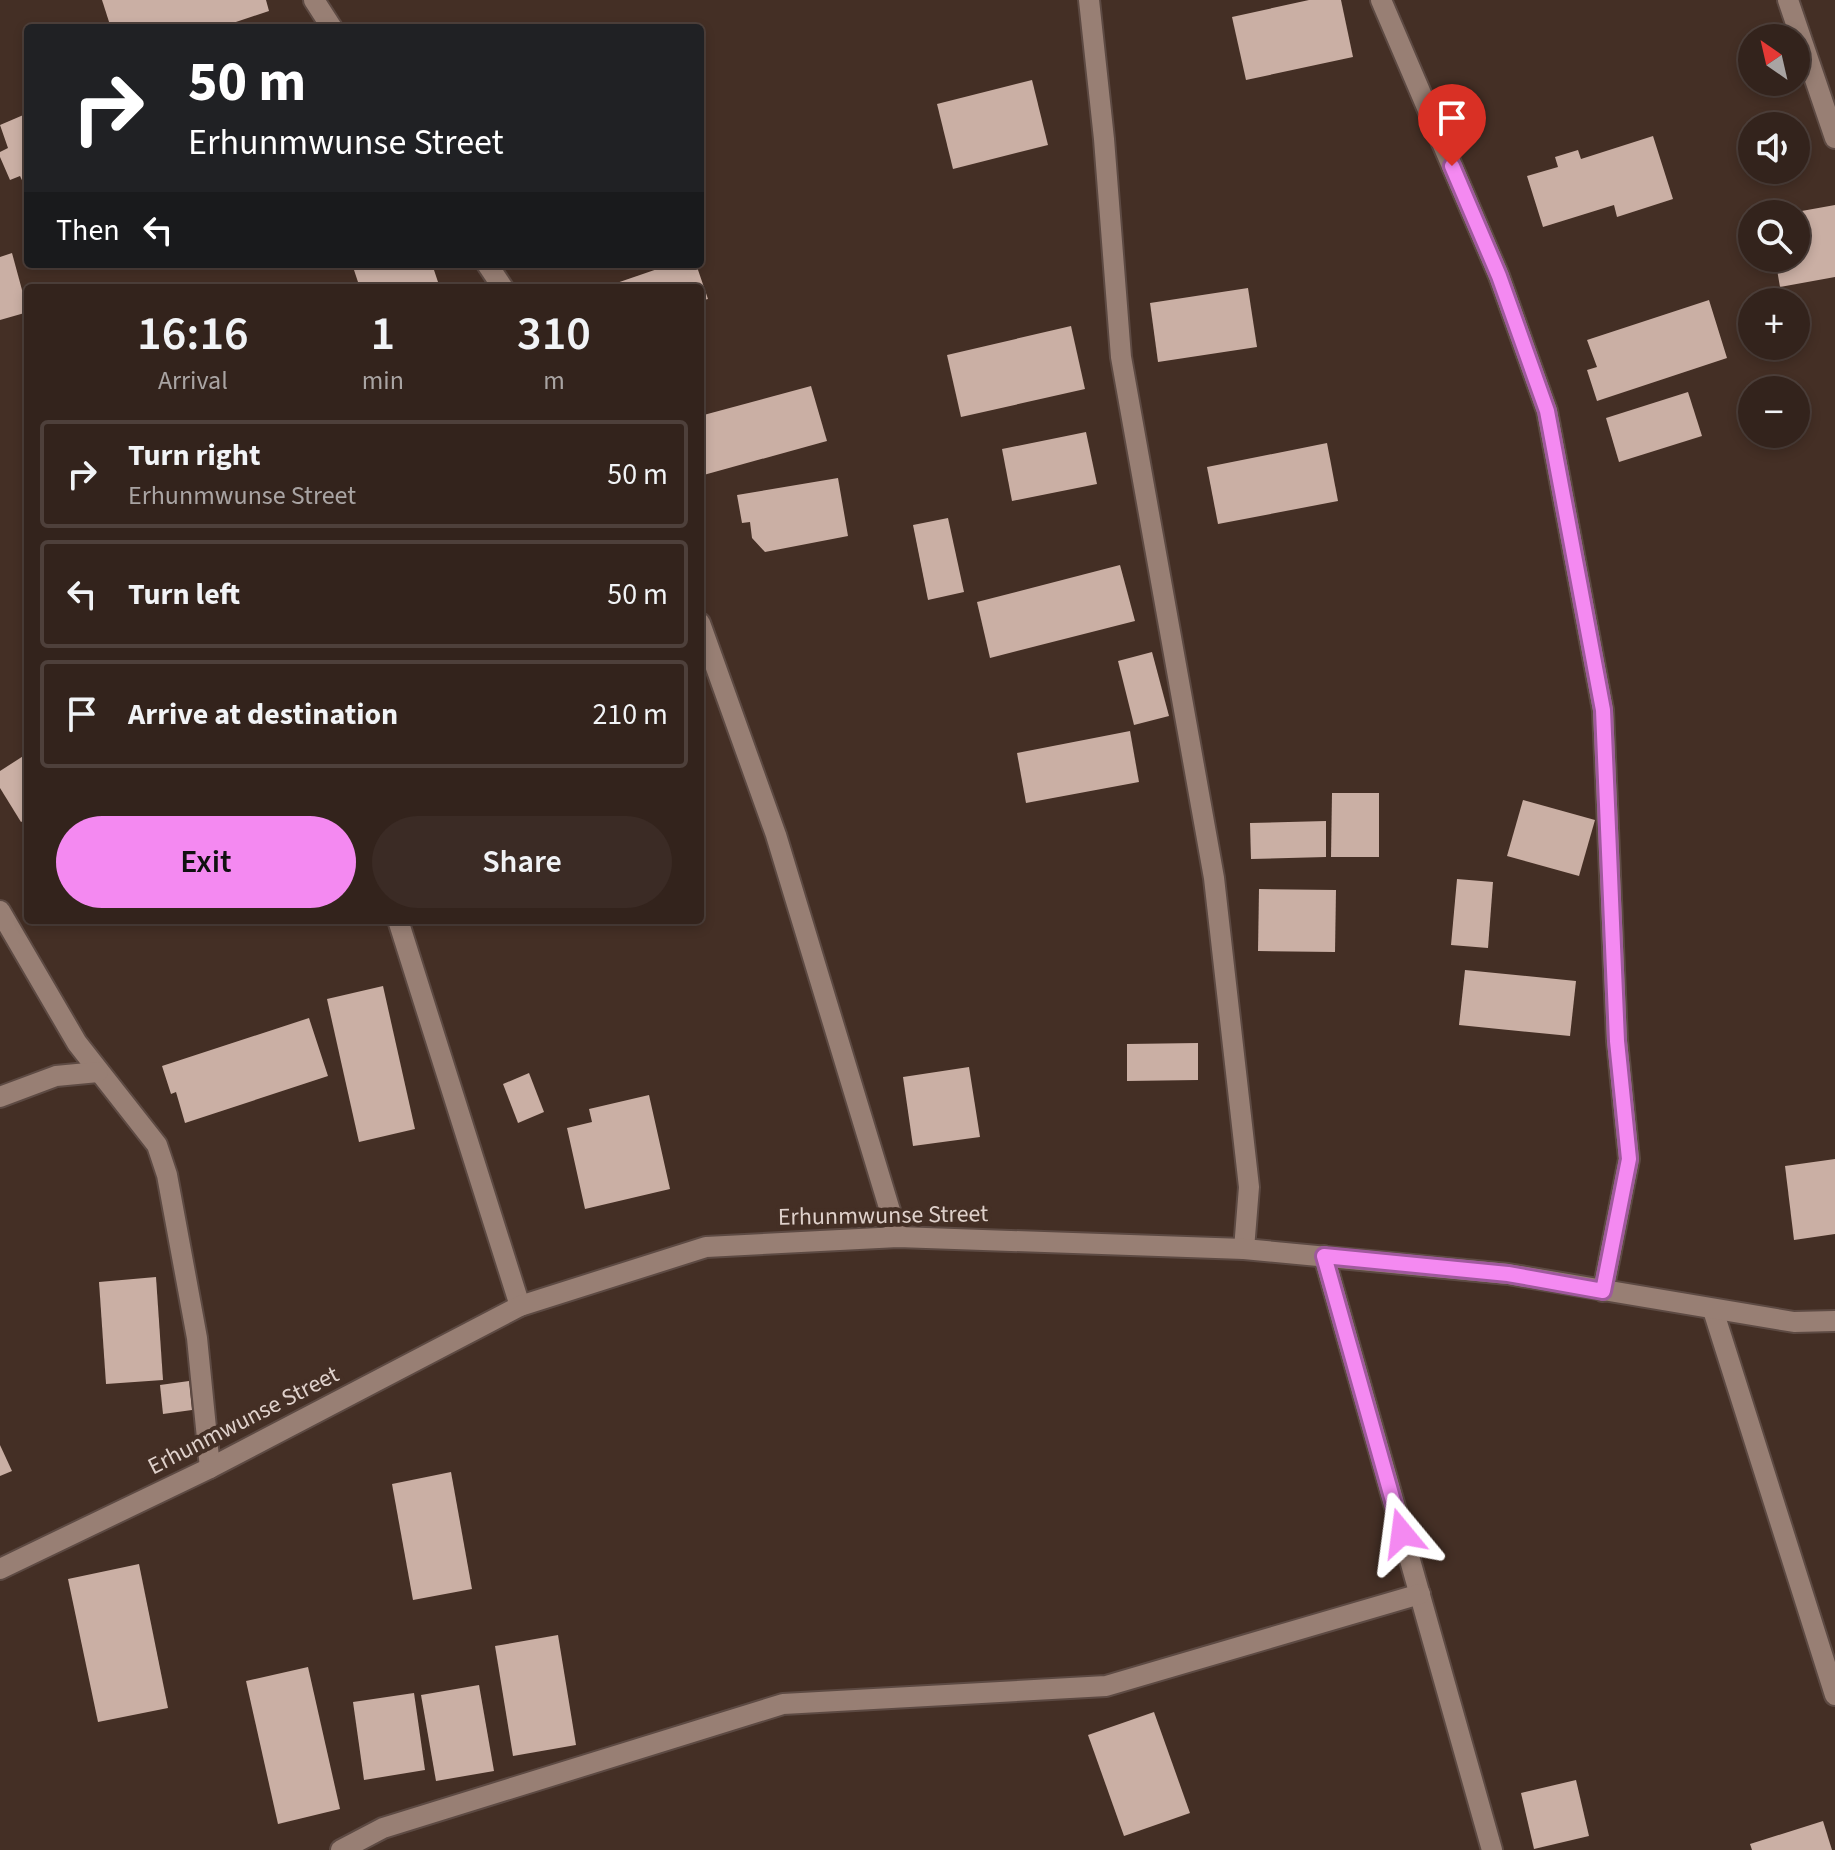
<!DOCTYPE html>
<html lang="en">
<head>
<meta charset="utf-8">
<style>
	:root { --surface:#33231c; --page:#3b2b25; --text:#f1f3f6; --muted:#a9a4a3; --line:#4e403b; --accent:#f489f1 }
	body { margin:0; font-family:"Source Sans 3",sans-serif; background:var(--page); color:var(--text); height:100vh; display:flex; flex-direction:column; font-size:30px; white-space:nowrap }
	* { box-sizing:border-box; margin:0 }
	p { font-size:26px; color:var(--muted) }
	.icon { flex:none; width:44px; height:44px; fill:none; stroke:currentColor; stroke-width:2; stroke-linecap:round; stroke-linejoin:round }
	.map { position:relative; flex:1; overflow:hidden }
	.drawer { position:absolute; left:24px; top:284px; width:680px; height:640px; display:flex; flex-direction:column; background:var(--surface); border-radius:8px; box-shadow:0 4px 12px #0003,0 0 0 2px var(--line) }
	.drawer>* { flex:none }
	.guide { position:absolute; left:24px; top:24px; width:680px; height:244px; border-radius:8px; box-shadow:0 4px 12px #0003,0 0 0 2px var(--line); background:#202124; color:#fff; overflow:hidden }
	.needle { width:52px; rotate:326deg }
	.fabs { position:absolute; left:1738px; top:24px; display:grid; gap:16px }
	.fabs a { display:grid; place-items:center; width:72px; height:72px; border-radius:50%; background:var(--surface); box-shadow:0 4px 12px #0003,0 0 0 2px var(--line); font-size:40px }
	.pin { position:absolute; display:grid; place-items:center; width:68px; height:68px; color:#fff; margin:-82px -34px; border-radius:50% 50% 50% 0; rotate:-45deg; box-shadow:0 0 8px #0007 }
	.pin .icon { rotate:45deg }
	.me { position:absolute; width:88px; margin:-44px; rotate:344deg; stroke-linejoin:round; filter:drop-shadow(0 0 6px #0008) }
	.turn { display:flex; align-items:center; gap:28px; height:168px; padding:0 32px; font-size:36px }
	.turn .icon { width:104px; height:104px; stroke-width:2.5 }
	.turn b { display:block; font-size:56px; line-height:68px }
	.then { display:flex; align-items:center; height:76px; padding:0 32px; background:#0003; gap:16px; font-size:30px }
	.eta { display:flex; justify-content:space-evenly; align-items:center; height:136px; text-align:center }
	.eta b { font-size:48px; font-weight:600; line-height:56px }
	.action { display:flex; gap:16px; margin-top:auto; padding:16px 32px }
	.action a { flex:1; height:92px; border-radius:48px; background:var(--accent); color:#111; font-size:32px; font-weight:600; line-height:92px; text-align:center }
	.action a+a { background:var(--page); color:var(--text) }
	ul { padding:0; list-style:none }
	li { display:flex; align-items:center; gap:24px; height:108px; margin:0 16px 12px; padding:0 16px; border:4px solid var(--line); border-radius:8px }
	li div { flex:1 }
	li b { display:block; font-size:30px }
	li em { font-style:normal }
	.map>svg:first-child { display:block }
	.building { fill:#caafa4 }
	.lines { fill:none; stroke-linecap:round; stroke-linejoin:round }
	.street-casing { stroke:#5d4a43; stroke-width:24 }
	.street { stroke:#987f74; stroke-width:20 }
	.route-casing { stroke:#9f599d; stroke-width:20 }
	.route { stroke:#f489f1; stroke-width:14 }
	.labels { text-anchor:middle; stroke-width:8; stroke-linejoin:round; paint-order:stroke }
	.street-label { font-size:24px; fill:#dfd1cb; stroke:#442f25 }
</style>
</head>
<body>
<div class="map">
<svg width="1835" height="1850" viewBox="0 0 1835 1850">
	<rect width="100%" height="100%" fill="#442f25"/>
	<g class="building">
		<path d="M102,0H266L269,11L218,28H111Z"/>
		<path d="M1309,0H1341L1353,57L1246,80L1232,17Z"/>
		<path d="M1032,80L1048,145L953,169L937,104Z"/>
		<path d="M28,113V193L20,176L10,180L0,157V152L8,148L0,125Z"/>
		<path d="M1653,136L1673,199L1617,217L1614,205L1543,227L1527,176L1558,167L1555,157L1578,150L1581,159Z"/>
		<path d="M1835,205V277L1780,287L1775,258H1796V212Z"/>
		<path d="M12,253L28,312L0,320V257Z"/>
		<path d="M352,264H432L440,288H360Z"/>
		<path d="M672,264H696L708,299L700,301V288H602Z"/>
		<path d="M1248,288L1257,347L1158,362L1150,303Z"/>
		<path d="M1709,300L1727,358L1597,401L1587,370L1597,367L1587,340Z"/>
		<path d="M1071,326L1085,389L961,417L947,355Z"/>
		<path d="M811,386L827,441L700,476V416Z"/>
		<path d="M1688,392L1702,436L1619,462L1606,418Z"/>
		<path d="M1086,432L1097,484L1012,501L1002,449Z"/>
		<path d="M1327,443L1338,501L1218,524L1207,467Z"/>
		<path d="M838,478L848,536L765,552L752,538L750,522L742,523L737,495Z"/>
		<path d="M948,518L964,592L928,600L913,525Z"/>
		<path d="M1120,565L1135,621L990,658L977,602Z"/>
		<path d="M1152,652L1169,716L1134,725L1118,661Z"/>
		<path d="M1130,731L1139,782L1026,803L1017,753Z"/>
		<path d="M28,753V818L21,822L0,788V771Z"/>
		<path d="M1332,793H1379V857H1331Z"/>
		<path d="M1523,800L1595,820L1579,876L1507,856Z"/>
		<path d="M1326,821V857L1251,859L1250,823Z"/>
		<path d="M1457,879L1493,882L1488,948L1451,945Z"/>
		<path d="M1259,889L1336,890L1335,952L1258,951Z"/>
		<path d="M1465,970L1576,981L1570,1036L1459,1025Z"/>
		<path d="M383,986L415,1129L359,1142L327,999Z"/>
		<path d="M309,1018L328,1076L185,1123L176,1092L171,1094L162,1066Z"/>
		<path d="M1198,1043V1080L1127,1081V1044Z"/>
		<path d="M969,1067L980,1137L913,1146L903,1077Z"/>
		<path d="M529,1073L544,1112L518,1123L503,1084Z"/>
		<path d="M649,1095L670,1189L585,1209L567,1128L592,1122L589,1109Z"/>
		<path d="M1835,1159V1234L1794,1240L1785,1166Z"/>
		<path d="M156,1277L163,1380L106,1384L99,1282Z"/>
		<path d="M189,1381L192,1410L163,1414L160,1385Z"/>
		<path d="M0,1445L12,1471L0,1476Z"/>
		<path d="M451,1472L472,1589L413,1600L392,1484Z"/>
		<path d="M139,1564L168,1708L98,1722L68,1579Z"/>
		<path d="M558,1635L576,1745L513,1756L495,1646Z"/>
		<path d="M308,1667L340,1809L278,1824L246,1681Z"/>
		<path d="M479,1685L494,1771L436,1781L421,1695Z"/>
		<path d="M414,1693L425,1770L364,1780L353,1702Z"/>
		<path d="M1154,1712L1190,1813L1124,1836L1088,1735Z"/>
		<path d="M1576,1780L1589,1836L1534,1849L1521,1793Z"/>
		<path d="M1823,1821L1832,1850H1752L1750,1844Z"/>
	</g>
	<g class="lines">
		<defs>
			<g id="street">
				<path d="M314,0L332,28"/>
				<path d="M1089,0L1104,139L1121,357L1214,878L1249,1187L1244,1249"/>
				<path d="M1381,0L1499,276L1547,411L1603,710L1617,1041L1629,1159L1603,1291"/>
				<path d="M1788,0L1835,138"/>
				<path d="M487,264L503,288"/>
				<path d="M700,623L776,835L898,1237"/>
				<path d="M0,911L77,1043L157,1145L167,1175L197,1338L210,1468"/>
				<path d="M398,920L520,1306"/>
				<path d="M0,1097L56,1076L98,1072"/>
				<path d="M1324,1256L1492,1850"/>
				<path d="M1713,1310L1835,1695"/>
				<path d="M0,1569L210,1468L520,1306L706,1247L898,1237L1244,1249L1508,1274L1794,1322L1835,1321"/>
				<path d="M341,1850L383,1828L783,1704L1106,1686L1420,1594"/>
			</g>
		</defs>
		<use href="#street" class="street-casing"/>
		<use href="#street" class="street"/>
	</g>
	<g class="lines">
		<defs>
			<path id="route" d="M1402,1533L1324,1256L1508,1274L1603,1291L1629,1159L1617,1041L1603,710L1547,411L1499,276L1452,166"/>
		</defs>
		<use href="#route" class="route-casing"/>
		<use href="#route" class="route"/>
	</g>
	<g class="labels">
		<g class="street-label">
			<text transform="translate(883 1215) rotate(-1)" y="8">Erhunmwunse Street</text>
			<text transform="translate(243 1420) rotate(-27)" y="8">Erhunmwunse Street</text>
		</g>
	</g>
</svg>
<div class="fabs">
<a><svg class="needle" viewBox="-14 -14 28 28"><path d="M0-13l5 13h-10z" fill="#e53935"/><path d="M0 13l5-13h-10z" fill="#a9a4a3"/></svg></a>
<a><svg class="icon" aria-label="sound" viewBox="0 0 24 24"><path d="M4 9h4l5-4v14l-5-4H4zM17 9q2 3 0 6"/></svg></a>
<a><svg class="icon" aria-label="search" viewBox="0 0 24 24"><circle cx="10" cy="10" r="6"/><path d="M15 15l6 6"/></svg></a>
<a>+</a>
<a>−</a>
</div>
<div class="pin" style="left:1452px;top:166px;background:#d93025"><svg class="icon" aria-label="arrive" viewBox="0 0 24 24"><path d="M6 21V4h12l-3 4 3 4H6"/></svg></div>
<svg class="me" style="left:1402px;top:1533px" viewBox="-20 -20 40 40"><path d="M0-17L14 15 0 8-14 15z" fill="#f489f1" stroke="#fff" stroke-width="4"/></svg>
<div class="guide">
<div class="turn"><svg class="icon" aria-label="right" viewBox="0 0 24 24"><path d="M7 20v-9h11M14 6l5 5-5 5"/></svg><div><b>50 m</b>Erhunmwunse Street</div></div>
<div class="then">Then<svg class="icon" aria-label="left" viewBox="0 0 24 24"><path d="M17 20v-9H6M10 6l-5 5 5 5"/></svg></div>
</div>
<section class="drawer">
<div class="eta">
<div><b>16:16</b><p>Arrival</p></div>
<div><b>1</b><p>min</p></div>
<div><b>310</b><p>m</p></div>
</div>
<ul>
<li><svg class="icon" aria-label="right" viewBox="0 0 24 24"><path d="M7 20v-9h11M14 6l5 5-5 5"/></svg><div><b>Turn right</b><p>Erhunmwunse Street</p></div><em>50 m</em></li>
<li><svg class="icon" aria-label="left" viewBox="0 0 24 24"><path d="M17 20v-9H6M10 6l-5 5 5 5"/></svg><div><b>Turn left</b></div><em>50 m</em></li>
<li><svg class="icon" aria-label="arrive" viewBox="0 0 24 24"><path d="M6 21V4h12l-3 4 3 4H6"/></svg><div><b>Arrive at destination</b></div><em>210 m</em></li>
</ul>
<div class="action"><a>Exit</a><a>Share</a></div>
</section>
</div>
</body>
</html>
